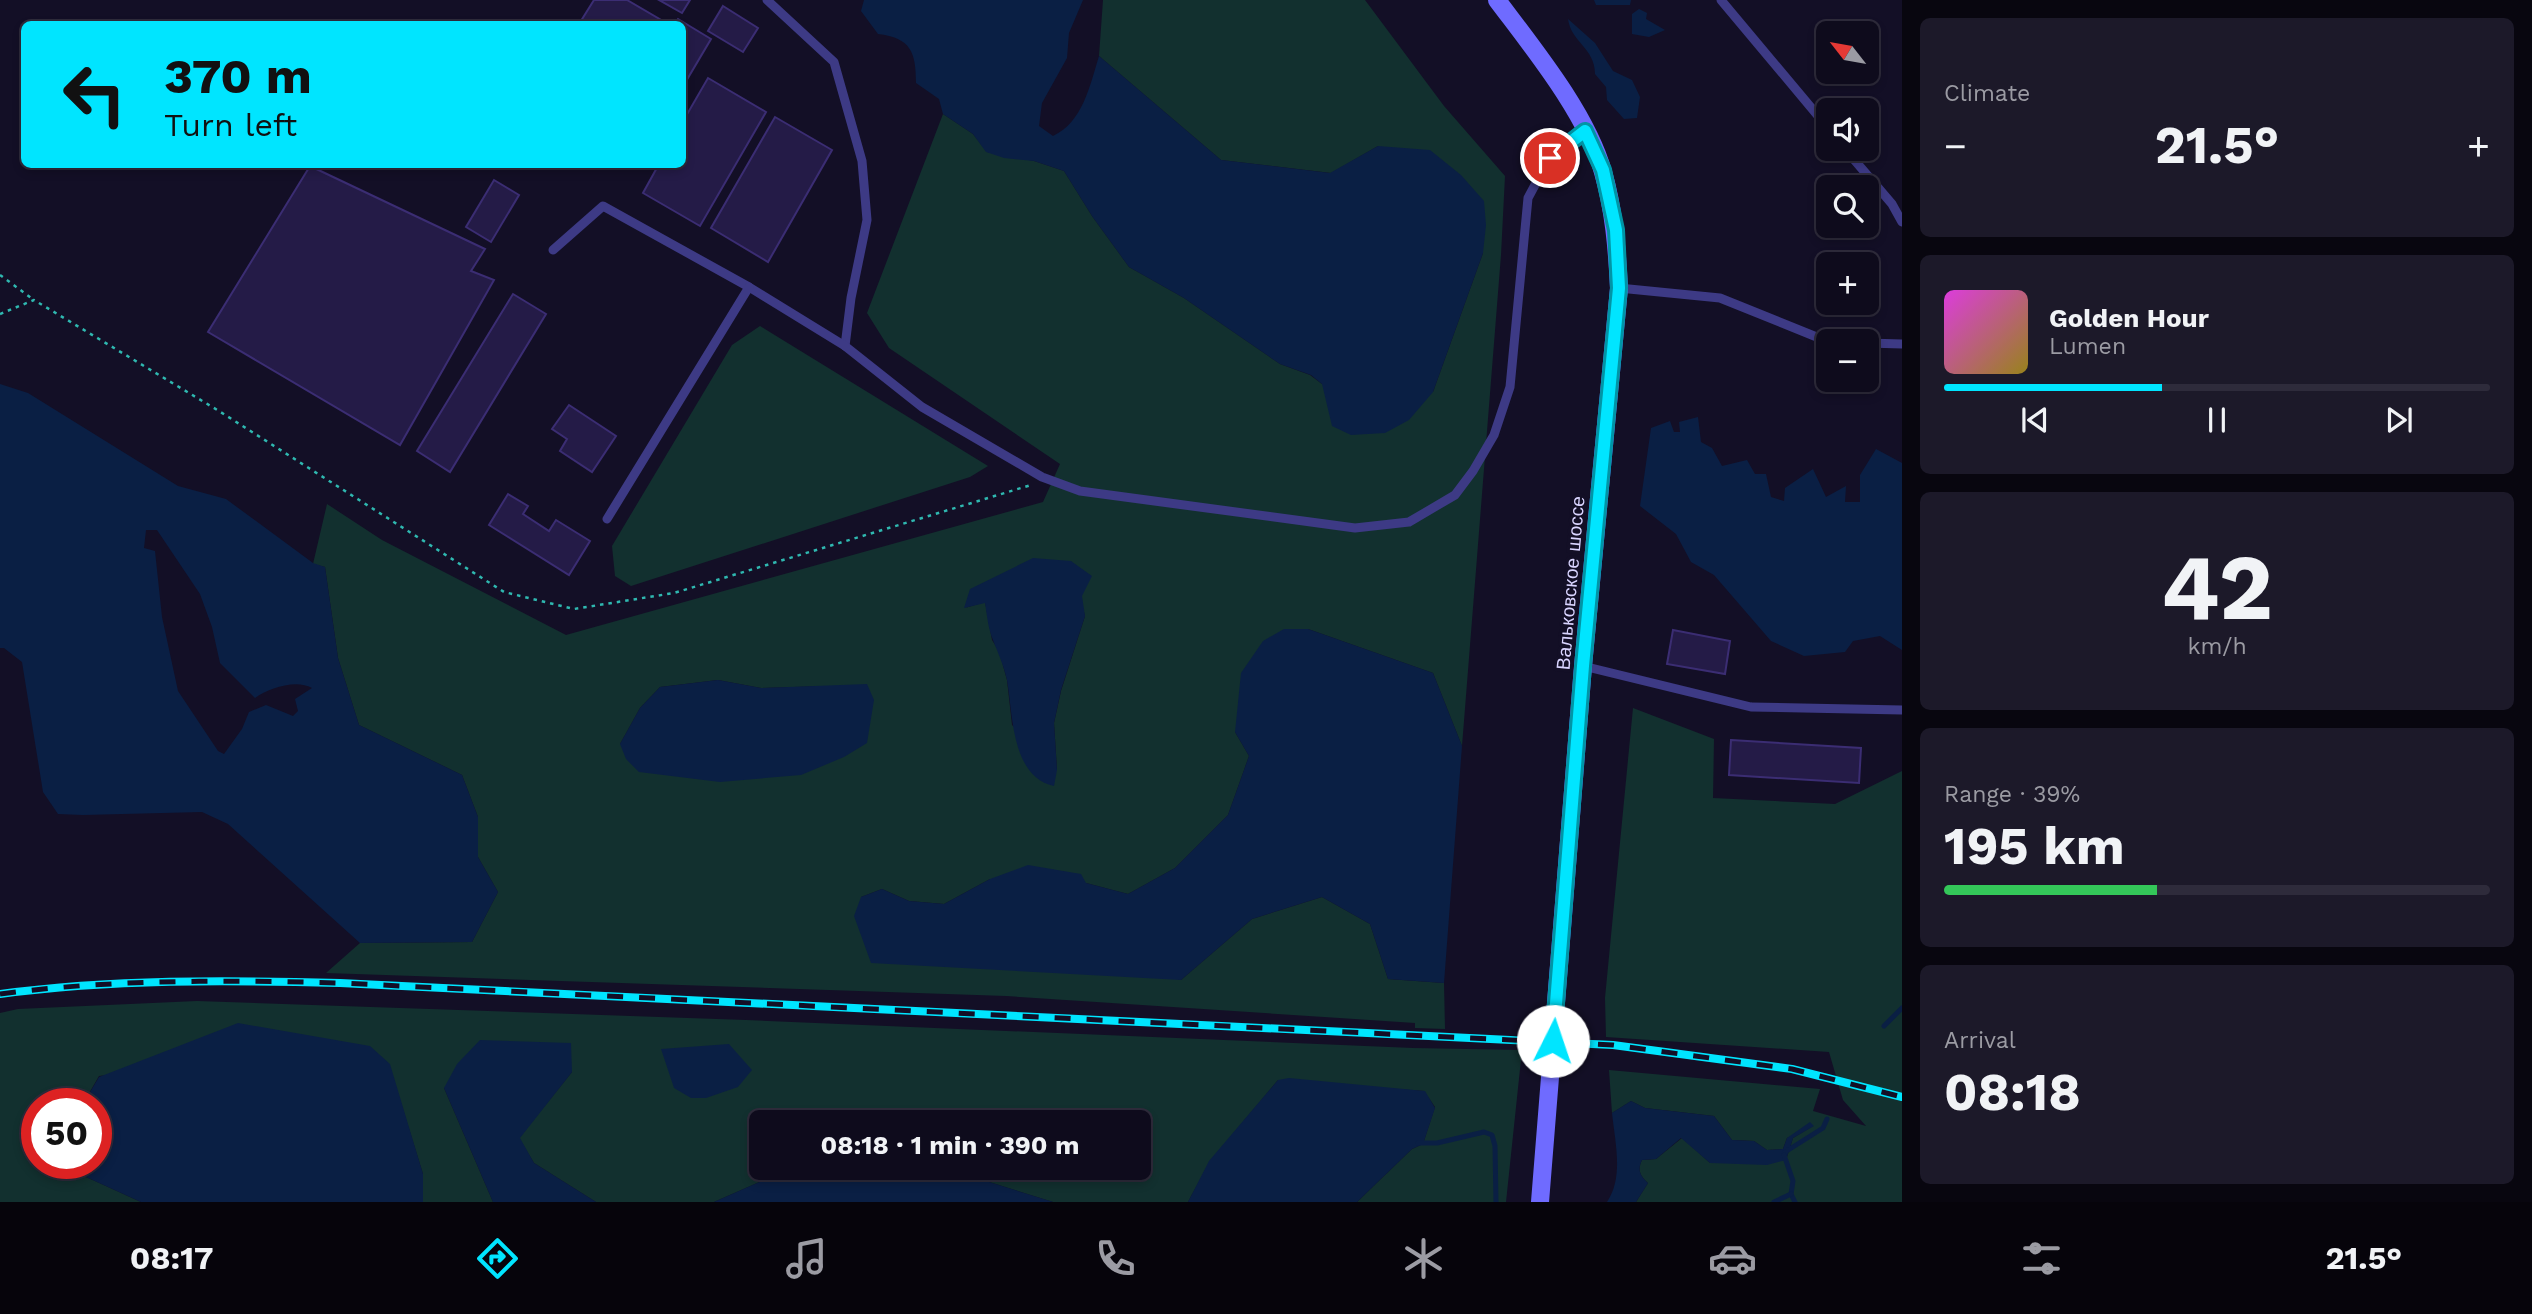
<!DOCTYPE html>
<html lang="en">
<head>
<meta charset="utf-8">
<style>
	:root { --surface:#0e0b1c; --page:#1c1929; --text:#f1f3f6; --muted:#9b9ba3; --line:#2e2b3b; --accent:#00e5ff }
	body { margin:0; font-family:"Work Sans",sans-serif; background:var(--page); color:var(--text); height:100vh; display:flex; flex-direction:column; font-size:26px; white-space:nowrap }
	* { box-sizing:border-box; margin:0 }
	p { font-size:23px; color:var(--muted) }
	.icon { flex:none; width:38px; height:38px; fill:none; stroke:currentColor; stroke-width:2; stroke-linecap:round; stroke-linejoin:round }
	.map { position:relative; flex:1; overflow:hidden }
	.details { display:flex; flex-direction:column; gap:18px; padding:18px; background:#08060f; width:630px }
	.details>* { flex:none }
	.banner { position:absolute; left:21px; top:21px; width:665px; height:147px; border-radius:10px; box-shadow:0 4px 10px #0003,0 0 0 2px var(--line); background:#00e5ff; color:#111; overflow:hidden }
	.needle { width:46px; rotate:301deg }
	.controls { position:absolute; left:1816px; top:21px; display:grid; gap:14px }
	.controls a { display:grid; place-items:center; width:63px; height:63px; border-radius:10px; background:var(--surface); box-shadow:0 4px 10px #0003,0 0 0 2px var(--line); font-size:35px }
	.speed { position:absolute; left:21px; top:1088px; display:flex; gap:14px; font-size:35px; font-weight:700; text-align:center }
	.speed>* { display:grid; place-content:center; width:91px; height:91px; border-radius:50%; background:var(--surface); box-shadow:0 4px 10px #0003,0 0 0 2px var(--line); line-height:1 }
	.speed .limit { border:10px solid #d22; background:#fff; color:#111 }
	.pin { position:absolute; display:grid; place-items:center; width:60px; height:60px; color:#fff; margin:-30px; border:4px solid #fff; border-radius:50%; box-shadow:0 2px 7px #0007 }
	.me { position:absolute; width:77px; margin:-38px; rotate:4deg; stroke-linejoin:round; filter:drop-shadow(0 0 5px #0008) }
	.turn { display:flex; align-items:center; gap:24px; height:147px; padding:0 28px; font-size:32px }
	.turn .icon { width:91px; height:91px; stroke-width:2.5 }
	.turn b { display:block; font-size:49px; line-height:60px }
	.big { font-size:52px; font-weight:700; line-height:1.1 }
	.details .widget { flex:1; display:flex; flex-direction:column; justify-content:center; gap:10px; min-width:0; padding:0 24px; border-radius:10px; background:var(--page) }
	.details .dial { align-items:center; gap:0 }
	.dial b { font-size:91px; line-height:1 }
	.song { display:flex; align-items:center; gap:21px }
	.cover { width:84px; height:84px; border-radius:10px; background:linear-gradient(135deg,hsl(300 70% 55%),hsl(50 70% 35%)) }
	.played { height:7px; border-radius:4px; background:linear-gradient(90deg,var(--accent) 40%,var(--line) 40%) }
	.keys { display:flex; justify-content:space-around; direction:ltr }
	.heat { display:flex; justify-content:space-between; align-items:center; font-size:38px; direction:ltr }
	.charge { height:10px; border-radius:5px; background:linear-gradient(90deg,#34c759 39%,var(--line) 0) }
	.trip { position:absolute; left:749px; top:1110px; width:402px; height:70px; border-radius:10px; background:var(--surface); box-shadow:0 4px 10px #0003,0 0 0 2px var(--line); font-weight:700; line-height:70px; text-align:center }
	.dock { display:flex; height:112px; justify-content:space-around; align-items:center; background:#06040b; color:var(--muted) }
	.dock .icon { width:49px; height:49px }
	.dock .active { color:var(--accent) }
	.dock b { font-size:32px; color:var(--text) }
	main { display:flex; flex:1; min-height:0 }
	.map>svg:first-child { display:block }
	.green { fill:#12302f; fill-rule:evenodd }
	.water { fill:#0a1f44; fill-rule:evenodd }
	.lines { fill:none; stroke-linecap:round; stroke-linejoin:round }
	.stream { stroke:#0a1f44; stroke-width:5 }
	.building { fill:#241b47; stroke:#3b2d73; stroke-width:2 }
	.path { stroke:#2fb8b0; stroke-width:2.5; stroke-dasharray:3.5 5; stroke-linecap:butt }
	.service { stroke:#3d3a85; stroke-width:9 }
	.secondary { stroke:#6f6bff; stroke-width:18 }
	.rail-casing { stroke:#00e5ff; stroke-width:8 }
	.rail { stroke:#130f26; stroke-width:5; stroke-dasharray:16; stroke-linecap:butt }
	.route-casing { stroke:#0095a6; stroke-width:18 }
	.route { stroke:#00e5ff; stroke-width:12 }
	.labels { text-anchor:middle; stroke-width:7; stroke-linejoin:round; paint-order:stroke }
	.street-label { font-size:19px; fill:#d9d4ff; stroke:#130f26 }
</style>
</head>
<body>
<main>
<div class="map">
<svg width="1902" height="1202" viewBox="0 0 1902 1202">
	<rect width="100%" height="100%" fill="#130f26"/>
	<g class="green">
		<path d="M 1103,0 L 1365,0 L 1444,106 L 1505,176 L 1501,255 L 1462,746 L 1433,673 L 1308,629 L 1235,732 L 1249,756 L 1228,815 L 1175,868 L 1128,894 L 1086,883 L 990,879 L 944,904 L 909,901 L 882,889 L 861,897 L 1181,980 L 1252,919 L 1322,897 L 1370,924 L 1388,979 L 1444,983 L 1445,1029 L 1415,1028 L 1415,1023 L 1006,996 L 326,973 L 360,943 L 472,942 L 498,892 L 478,857 L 478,817 L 462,775 L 359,725 L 338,658 L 325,567 L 313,564 L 327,504 L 382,540 L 566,635 L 1043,502 L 1060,464 L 889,348 L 867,313 L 943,114 L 973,134 L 987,152 L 1034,161 L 1064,171 L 1092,216 L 1129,267 L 1184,298 L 1280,364 L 1310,375 L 1322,384 L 1433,392 L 1483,253 L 1378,146 L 1331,173 L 1221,160 L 1099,56 ZM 1071,561 L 1085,616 L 1061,691 L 1054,723 L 1057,770 L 1012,725 L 1007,680 L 999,651 L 992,640 L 985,602 L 965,608 ZM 718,680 L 761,688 L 827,686 L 620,744 L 640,708 L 660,687 Z"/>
		<path d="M 760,326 L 988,466 L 970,477 L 631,586 L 615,576 L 612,546 L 732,345 Z"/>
		<path d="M 1633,708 L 1714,739 L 1713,798 L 1835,804 L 1902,771 L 1902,1202 L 1636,1202 L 1648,1183 C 1640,1176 1637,1170 1642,1160 L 1656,1159 L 1682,1138 L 1710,1163 L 1786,1160 L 1793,1138 L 1813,1126 L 1787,1138 L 1783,1149 L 1767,1150 L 1754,1141 L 1732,1140 L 1714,1116 L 1645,1108 L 1631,1101 L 1612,1113 L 1609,1070 L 1820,1089 L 1813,1111 L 1866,1126 L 1843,1100 L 1829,1052 L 1606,1037 L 1605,998 Z"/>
		<path d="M 197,1001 L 746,1020 L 1413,1048 L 1522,1050 L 1506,1202 L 1357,1202 L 1412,1149 L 1423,1144 L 1435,1107 L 1424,1091 L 1278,1080 L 1210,1161 L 1188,1202 L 1053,1202 L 941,1167 L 1139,1167 L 1139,1122 L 761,1122 L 761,1167 L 832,1167 L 789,1169 L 714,1202 L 596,1202 L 534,1163 L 519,1138 L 572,1072 L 444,1088 L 493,1202 L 423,1202 L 423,1174 L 389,1064 L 369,1046 L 99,1076 L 83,1104 L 37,1104 L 37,1164 L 62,1164 L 62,1166 L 141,1202 L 0,1202 L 0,1013 L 18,1009 Z"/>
	</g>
	<g class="water">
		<path d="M 864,0 L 1083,0 L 1069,33 L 1067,58 L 1042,103 L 1039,126 L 1053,136 C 1083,122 1090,85 1099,56 L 1221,160 L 1330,173 L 1378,146 L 1430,150 L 1461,175 L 1484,201 L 1486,225 L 1483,253 L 1433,392 L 1409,420 L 1385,433 L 1351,435 L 1332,426 L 1322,384 L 1311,375 L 1280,364 L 1184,298 L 1129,267 L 1092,216 L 1064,171 L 1034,161 L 1004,158 L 986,152 L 973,134 L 943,114 L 939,99 L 916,83 C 916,52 911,38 878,34 L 861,11 Z"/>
		<path d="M 1594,0 L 1631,0 L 1630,5 L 1596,5 Z"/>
		<path d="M 1639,9 L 1647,13 L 1646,19 L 1665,30 L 1649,37 L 1632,34 L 1632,14 Z"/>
		<path d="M 1568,19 L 1595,43 L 1613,71 L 1632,80 L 1640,97 L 1637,118 L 1624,119 L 1607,100 L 1606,87 L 1595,74 C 1595,48 1571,42 1568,19 Z"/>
		<path d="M 0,384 L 28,393 L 178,486 L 226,499 L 313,563 L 325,567 L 338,658 L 359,725 L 462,775 L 478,817 L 478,857 L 498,892 L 472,942 L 360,943 L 228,824 L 202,812 L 83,815 L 58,814 L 43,792 L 22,662 L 4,648 L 0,648 ZM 146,530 L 157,530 L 200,594 L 212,627 L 220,663 L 255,698 C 269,688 296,679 312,688 L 295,699 L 298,711 L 293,716 L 266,705 L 249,712 L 242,729 L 224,754 L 218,751 L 178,691 L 162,617 L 155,551 L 144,548 Z"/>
		<path d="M 1698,417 L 1701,442 L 1712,448 L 1722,466 L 1747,460 L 1755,474 L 1766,474 L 1771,497 L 1784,501 L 1785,488 L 1813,469 L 1826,497 L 1846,486 L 1845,502 L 1860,502 L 1860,475 L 1876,449 L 1902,463 L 1902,650 L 1880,636 L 1853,641 L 1845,652 L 1804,656 L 1771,641 L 1714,575 L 1691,562 L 1676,534 L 1640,506 L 1651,428 L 1670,421 L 1674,432 L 1680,432 L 1679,422 Z"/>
		<path d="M 1033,558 L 1071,561 L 1092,576 L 1082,596 L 1085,616 L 1061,690 L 1054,723 L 1057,770 L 1054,786 C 1011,777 1013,714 1007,680 C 1004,666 998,653 993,640 C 988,628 987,615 985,603 L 964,608 L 970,589 Z"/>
		<path d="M 1284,629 L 1308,629 L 1433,673 L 1462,746 L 1444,983 L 1388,979 L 1370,924 L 1322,897 L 1252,919 L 1181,980 L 871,963 L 854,916 L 861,897 L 882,889 L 909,901 L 944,904 L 990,879 L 1028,865 L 1081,874 L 1086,883 L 1128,894 L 1175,868 L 1228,815 L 1249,756 L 1235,732 L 1241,673 L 1263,641 Z"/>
		<path d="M 718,680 L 761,688 L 867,684 L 874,700 L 867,743 L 844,757 L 801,775 L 720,782 L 639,772 L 626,759 L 620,744 L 640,708 L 660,687 Z"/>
		<path d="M 238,1023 L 370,1046 L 390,1064 L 423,1174 L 423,1202 L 141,1202 L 62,1166 L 62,1164 L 96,1164 L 96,1104 L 83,1104 L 99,1077 Z"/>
		<path d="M 480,1040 L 571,1043 L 572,1072 L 520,1138 L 534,1163 L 596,1202 L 493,1202 L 444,1088 L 457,1064 Z"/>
		<path d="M 729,1044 L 752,1070 L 738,1087 L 706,1098 L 691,1098 L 674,1088 L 661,1049 Z"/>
		<path d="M 1289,1078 L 1425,1091 L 1435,1108 L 1423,1144 L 1412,1149 L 1357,1202 L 1188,1202 L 1209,1161 L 1278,1080 Z"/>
		<path d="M 1631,1101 L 1645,1108 L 1714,1116 L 1732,1140 L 1754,1141 L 1767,1150 L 1783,1149 L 1787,1138 L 1810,1122 L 1814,1126 L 1793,1138 L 1786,1160 L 1767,1165 L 1710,1163 L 1681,1138 L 1656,1159 L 1642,1160 C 1637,1170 1640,1176 1648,1183 L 1636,1202 L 1607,1202 C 1624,1177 1615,1142 1612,1113 Z"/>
		<path d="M 832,1167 L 941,1167 L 1053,1202 L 714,1202 L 789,1169 Z"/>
	</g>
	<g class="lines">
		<g class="stream">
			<path d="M 1884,1026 L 1902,1008"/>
			<path d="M 1418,1143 L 1437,1143 L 1484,1132 L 1492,1135 L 1495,1146 L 1496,1202"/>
			<path d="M 1785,1152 L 1823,1128 L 1827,1119"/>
			<path d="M 1784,1155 L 1793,1181 L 1791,1194 L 1795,1202"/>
			<path d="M 1774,1202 L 1791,1194"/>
		</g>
	</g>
	<g class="building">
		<path d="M 594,0 L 627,0 L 668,24 L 579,24 Z"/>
		<path d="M 659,0 L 690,0 L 682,13 Z"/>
		<path d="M 723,6 L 758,28 L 743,52 L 708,31 Z"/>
		<path d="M 678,19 L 711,39 L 682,88 L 682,24 L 674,24 Z"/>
		<path d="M 708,78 L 766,112 L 700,226 L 643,193 L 659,164 L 682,164 L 682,123 Z"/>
		<path d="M 775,117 L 832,150 L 768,262 L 711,228 Z"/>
		<path d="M 310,166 L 485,249 L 471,271 L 494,280 L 400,445 L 208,332 Z"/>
		<path d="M 494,180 L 519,195 L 491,242 L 466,227 Z"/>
		<path d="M 513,294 L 546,314 L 450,472 L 417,451 Z"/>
		<path d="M 569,405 L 616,436 L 592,472 L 560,451 L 567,439 L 552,429 Z"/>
		<path d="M 508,494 L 528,506 L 523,514 L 549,531 L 556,520 L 590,541 L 569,575 L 489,525 Z"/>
		<path d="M 1673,630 L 1730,641 L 1725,674 L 1667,664 Z"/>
		<path d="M 1731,740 L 1861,748 L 1859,783 L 1729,775 Z"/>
	</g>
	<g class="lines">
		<g class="path">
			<path d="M 0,275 L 34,300"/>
			<path d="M 0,314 L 34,300 L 219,411 L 504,592 L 574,609 L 674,593 L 1031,485"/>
		</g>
		<g class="service">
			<path d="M 767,0 L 834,62 L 862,161 L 867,220 L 851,298 L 845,346"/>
			<path d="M 1721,0 L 1829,129"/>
			<path d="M 1845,149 L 1892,204 L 1902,222"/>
			<path d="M 553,250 L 603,206 L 749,287 L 845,346 L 922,407 L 1042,477 L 1080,491 L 1355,528 L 1409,522 L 1455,495 L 1473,471 L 1494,435 L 1510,387 L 1528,198 L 1550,157 L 1585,131"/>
			<path d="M 1619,288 L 1720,298 L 1829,342"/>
			<path d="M 1867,343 L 1902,344"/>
			<path d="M 607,519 L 749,287"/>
			<path d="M 1583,666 L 1751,707 L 1902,710"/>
		</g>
		<path class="secondary" d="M 1497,0 C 1533,48 1587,114 1603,172 C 1614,210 1617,249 1619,288 L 1583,666 L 1540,1202"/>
		<defs>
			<path id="rail" d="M 0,994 C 112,979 227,980 340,983 L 1613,1045 L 1792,1069 L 1902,1097"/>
		</defs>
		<use href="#rail" class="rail-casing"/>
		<use href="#rail" class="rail"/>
	</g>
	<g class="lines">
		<defs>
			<path id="route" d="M 1550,158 L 1585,131 L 1603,170 L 1616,230 L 1619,288 L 1583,666 L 1553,1041"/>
		</defs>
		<use href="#route" class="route-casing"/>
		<use href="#route" class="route"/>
	</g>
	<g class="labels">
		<g class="street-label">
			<text transform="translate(1570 583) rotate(-85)" y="7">Вальковское шоссе</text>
		</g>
	</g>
</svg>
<div class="controls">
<a><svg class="needle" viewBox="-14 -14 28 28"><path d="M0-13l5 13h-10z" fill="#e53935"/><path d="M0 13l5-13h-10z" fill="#9b9ba3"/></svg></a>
<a><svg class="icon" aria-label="sound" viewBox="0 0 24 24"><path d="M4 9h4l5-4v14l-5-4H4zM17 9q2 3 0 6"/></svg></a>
<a><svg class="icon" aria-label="search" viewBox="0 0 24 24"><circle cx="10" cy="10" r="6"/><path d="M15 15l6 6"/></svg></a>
<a>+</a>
<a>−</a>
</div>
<div class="speed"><div class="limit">50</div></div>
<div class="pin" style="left:1550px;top:158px;background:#d93025"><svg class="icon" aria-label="arrive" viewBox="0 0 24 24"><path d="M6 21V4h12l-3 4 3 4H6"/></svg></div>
<svg class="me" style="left:1553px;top:1041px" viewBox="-20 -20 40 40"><circle r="19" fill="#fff"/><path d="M0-13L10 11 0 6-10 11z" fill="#00e5ff"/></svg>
<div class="trip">08:18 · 1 min · 390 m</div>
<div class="banner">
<div class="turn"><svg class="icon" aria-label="left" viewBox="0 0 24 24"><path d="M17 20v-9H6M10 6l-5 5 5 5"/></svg><div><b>370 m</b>Turn left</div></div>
</div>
</div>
<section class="details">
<div class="widget"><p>Climate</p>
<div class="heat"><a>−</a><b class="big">21.5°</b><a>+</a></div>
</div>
<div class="widget">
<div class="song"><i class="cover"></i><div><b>Golden Hour</b><p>Lumen</p></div></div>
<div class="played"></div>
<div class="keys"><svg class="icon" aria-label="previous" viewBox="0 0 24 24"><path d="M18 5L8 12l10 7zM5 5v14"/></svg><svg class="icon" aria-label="pause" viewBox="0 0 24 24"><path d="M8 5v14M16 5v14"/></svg><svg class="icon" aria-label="next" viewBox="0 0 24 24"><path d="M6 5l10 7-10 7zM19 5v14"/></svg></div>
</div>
<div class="widget dial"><b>42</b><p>km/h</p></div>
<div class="widget"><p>Range · 39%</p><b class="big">195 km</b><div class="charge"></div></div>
<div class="widget"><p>Arrival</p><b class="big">08:18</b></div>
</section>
</main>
<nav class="dock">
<b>08:17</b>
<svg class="icon active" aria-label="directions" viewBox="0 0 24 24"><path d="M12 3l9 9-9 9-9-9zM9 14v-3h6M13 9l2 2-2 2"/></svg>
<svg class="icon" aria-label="music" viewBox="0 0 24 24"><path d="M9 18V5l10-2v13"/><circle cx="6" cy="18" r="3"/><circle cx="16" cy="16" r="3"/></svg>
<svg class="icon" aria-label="phone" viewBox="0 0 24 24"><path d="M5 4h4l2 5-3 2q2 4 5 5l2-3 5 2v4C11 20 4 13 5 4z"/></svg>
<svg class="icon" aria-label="climate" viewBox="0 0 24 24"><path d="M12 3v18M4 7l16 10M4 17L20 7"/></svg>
<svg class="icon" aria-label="car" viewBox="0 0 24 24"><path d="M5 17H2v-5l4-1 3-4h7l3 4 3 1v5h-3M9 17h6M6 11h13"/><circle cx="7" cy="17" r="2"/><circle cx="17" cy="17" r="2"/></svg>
<svg class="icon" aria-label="filters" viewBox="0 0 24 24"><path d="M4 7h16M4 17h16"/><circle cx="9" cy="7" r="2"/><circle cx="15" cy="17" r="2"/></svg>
<b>21.5°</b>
</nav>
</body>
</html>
